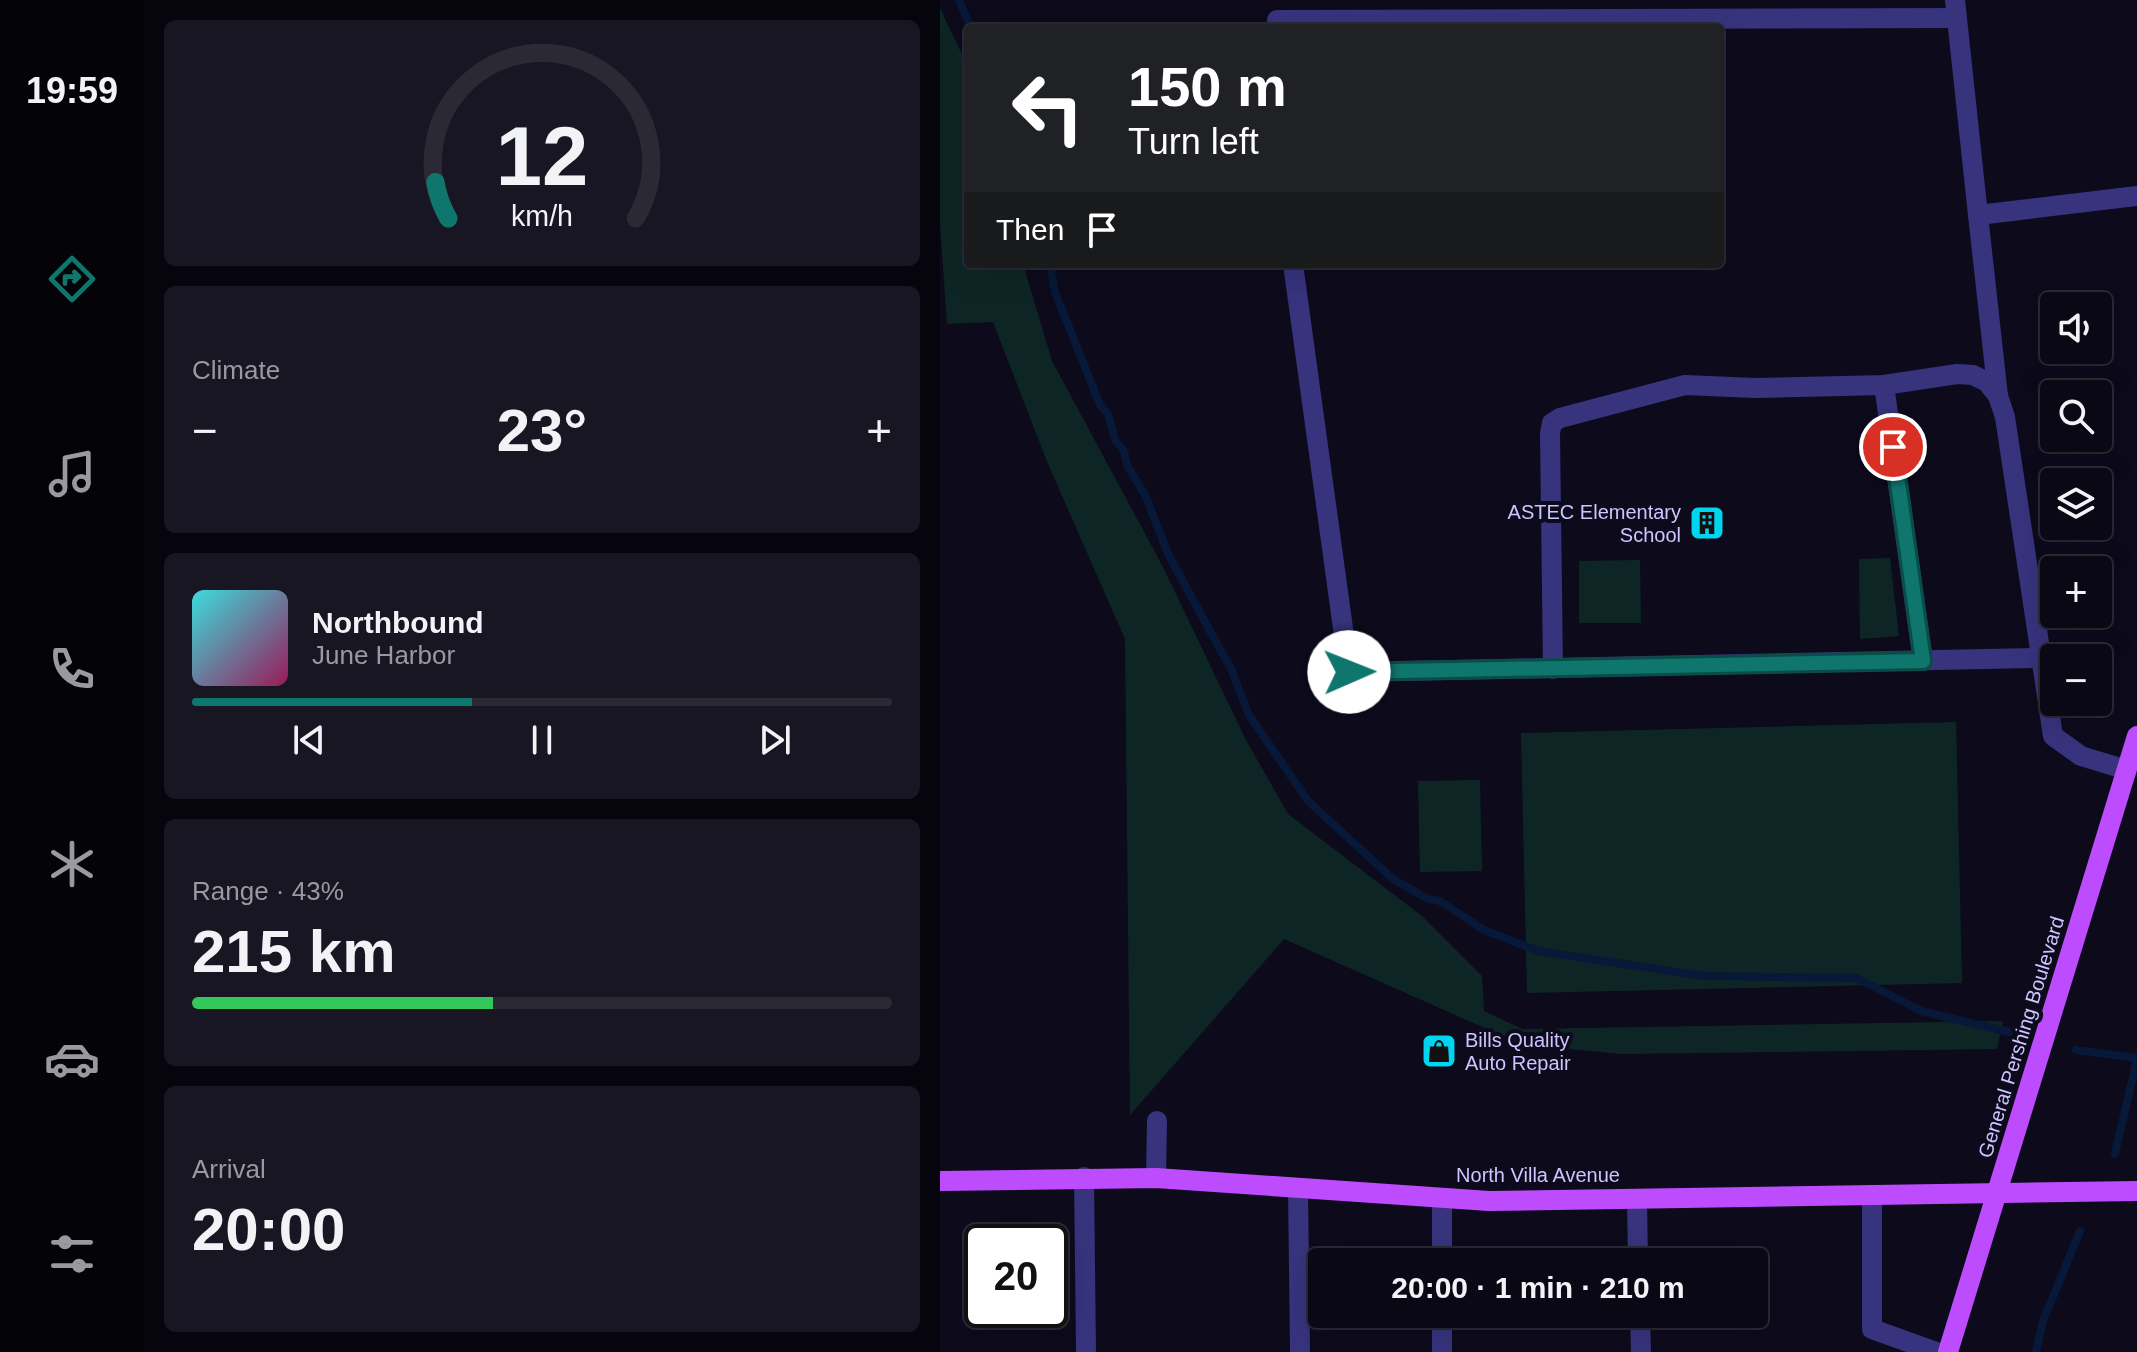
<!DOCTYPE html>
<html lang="en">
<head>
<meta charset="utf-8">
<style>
	:root { --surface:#0a0815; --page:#181622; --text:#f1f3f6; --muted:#999aa0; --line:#2a2934; --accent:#0f766e }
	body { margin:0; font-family:Helvetica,sans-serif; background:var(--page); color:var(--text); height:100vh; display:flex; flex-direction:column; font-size:30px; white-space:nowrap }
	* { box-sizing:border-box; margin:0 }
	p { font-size:26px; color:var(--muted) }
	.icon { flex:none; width:44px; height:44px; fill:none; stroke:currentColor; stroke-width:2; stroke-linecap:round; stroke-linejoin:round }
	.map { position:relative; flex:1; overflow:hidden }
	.drawer { display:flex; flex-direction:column; gap:20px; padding:20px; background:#06040c; width:796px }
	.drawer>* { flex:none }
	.guide { position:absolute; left:24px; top:24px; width:760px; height:244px; border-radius:8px; box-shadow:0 8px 32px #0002,0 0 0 2px var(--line); background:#202124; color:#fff; overflow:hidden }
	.controls { position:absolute; left:1100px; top:292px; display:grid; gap:16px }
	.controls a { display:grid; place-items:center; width:72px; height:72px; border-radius:8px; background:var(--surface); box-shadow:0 8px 32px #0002,0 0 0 2px var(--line); font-size:40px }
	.speed { position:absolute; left:24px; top:1224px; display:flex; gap:16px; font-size:40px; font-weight:700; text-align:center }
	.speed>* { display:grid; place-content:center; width:104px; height:104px; border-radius:50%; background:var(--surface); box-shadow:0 8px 32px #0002,0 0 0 2px var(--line); line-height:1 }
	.speed .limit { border:4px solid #111; border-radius:12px; background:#fff; color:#111 }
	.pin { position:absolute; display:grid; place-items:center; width:68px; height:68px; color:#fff; margin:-34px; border:4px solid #fff; border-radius:50%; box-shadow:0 2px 8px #0007 }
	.me { position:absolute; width:88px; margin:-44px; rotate:89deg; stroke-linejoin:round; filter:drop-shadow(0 0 6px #0008) }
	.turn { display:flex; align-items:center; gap:28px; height:168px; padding:0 32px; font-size:36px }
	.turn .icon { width:104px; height:104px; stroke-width:2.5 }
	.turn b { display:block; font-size:56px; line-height:68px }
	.then { display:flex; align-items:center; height:76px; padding:0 32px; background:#0003; gap:16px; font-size:30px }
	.big { font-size:60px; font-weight:600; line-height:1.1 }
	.drawer .card { flex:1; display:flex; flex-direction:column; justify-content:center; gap:12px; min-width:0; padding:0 28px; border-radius:12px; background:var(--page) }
	.drawer .dial { align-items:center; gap:0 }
	.dial svg { height:208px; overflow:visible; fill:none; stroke:var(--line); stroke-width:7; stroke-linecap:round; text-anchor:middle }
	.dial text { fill:var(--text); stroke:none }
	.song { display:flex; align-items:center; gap:24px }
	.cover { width:96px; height:96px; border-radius:12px; background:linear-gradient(135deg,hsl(180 70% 55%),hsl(330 70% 35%)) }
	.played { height:8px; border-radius:4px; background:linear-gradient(90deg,var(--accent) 40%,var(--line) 40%) }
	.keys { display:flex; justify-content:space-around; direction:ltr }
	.heat { display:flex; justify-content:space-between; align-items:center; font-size:44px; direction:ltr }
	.charge { height:12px; border-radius:6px; background:linear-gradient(90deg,#34c759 43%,var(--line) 0) }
	.trip { position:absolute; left:368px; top:1248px; width:460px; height:80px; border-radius:8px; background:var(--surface); box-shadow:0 8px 32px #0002,0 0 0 2px var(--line); font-weight:600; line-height:80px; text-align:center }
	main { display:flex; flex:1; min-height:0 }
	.tabs { display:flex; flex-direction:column; width:144px; justify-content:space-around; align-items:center; background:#040308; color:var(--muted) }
	.tabs .icon { width:56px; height:56px }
	.tabs .on { color:var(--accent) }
	.tabs b { font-size:36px; color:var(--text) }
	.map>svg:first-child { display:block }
	.green { fill:#0d2625 }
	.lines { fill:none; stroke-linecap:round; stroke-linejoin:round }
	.stream { stroke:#071838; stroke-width:8 }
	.minor { stroke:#37337d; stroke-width:20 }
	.major { stroke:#be4cff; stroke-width:20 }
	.route-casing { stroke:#0a4d48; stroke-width:20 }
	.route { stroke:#0f766e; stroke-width:14 }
	.labels { text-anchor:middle; stroke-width:8; stroke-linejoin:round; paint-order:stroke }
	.poi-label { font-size:20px; fill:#ccc5ff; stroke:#0d0a1c; text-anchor:end }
	.street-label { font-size:20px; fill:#ccc5ff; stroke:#0d0a1c }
</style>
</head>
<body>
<main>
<nav class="tabs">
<b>19:59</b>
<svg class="icon on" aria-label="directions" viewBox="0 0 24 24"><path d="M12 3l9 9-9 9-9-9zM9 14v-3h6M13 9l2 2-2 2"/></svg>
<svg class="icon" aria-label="music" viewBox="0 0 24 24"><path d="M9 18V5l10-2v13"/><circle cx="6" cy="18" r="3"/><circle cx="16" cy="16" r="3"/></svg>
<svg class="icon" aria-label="phone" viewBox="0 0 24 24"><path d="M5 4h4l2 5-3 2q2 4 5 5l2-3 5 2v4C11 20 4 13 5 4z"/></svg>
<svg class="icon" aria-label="climate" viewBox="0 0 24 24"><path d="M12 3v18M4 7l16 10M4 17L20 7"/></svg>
<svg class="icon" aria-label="car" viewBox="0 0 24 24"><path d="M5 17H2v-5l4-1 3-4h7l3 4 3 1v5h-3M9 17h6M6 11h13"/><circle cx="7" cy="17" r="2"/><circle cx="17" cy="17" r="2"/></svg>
<svg class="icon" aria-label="filters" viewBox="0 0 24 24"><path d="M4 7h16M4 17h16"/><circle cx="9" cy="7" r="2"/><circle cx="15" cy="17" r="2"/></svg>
</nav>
<section class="drawer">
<div class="card dial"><svg viewBox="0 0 100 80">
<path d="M14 69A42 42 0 1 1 86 69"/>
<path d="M14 69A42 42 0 0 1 9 55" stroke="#0f766e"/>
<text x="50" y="56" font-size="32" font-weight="700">12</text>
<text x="50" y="72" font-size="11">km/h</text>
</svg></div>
<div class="card"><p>Climate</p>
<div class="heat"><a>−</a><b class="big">23°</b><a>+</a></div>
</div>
<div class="card">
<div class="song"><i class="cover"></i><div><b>Northbound</b><p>June Harbor</p></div></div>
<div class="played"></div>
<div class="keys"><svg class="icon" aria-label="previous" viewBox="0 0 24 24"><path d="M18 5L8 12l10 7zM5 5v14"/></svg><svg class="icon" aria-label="pause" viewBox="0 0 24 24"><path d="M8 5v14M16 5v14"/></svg><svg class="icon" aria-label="next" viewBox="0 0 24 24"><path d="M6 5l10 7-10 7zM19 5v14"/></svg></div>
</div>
<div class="card"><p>Range · 43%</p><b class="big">215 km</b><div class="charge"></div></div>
<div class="card"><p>Arrival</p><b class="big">20:00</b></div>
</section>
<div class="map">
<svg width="1197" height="1352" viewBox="0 0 1197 1352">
	<rect width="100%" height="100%" fill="#0d0a1c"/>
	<g class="green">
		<path d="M 0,8 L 28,67 L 28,264 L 83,264 L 112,361 L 223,567 L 306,740 L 348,814 L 482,916 L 542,976 L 544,1011 L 582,1029 L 1063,1021 L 1057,1049 L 682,1054 L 583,1045 L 344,939 L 190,1115 L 185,639 L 108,464 L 53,322 L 7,324 L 0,224 Z"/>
		<path d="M 950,558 L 959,636 L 920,639 L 919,559 Z"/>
		<path d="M 700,560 L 701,623 L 639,623 L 639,561 Z"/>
		<path d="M 1016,722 L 1022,983 L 587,993 L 581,733 Z"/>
		<path d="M 540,780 L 542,871 L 480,872 L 478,781 Z"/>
	</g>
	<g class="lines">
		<g class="stream">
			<path d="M 19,0 L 31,28"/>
			<path d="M 110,264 L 115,292 L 160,405 L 168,414 L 175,440 L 184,451 L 187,465 L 206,497 L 228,554 L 292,671 L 309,715 L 368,801 L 453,879 L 488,899 L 500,901 L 544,930 L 598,951 L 763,976 L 917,978 L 981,1011 L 1069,1032"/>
			<path d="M 1136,1050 L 1197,1058"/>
			<path d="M 1175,1154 L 1197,1059"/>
			<path d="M 1096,1352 L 1103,1321 L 1140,1231"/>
		</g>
		<g class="minor">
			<path d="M 1015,0 L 1038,215 L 1197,196"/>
			<path d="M 337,20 L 1017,18"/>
			<path d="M 1038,215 L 1058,396"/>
			<path d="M 353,264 L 409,672 L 1099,658"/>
			<path d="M 944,385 L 983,661"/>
			<path d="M 613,669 L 610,433 L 612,423 L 620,418 L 745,385 L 815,388 L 944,385 L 1017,374 L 1033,375 L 1047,382 L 1058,396 L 1065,417 L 1113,736 L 1141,756 L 1187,770"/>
			<path d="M 144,1177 L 146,1352"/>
			<path d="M 216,1178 L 217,1121"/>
			<path d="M 358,1188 L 360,1352"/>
			<path d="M 932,1195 L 932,1329 L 996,1352"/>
			<path d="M 697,1199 L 698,1262"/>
			<path d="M 502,1262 L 502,1198"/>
			<path d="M 502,1314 L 502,1352"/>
			<path d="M 700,1314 L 701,1352"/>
		</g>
		<g class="major">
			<path d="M 0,1181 L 216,1178 L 549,1201 L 1197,1191"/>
			<path d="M 1008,1352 L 1197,736"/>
		</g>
	</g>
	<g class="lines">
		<defs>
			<path id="route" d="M 409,672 L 983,661 L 953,447"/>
		</defs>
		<use href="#route" class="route-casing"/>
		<use href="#route" class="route"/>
	</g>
	<defs>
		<symbol id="building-square" viewBox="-11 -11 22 22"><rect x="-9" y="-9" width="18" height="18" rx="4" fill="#00d5f0" stroke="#0d0a1c"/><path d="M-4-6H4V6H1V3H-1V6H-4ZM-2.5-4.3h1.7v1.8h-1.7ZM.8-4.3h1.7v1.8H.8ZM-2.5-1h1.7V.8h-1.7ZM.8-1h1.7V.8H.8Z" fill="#111"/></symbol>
		<symbol id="shop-square" viewBox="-11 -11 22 22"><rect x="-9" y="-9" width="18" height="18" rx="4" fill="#00d5f0" stroke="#0d0a1c"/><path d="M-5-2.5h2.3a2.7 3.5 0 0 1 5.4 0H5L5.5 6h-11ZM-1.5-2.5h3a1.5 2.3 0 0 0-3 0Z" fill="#111"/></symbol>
	</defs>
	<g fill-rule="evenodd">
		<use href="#building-square" x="747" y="503" width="40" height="40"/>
		<use href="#shop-square" x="479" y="1031" width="40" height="40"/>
	</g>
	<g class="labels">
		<g class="poi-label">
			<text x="741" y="519">ASTEC Elementary<tspan x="741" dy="23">School</tspan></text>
			<text x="525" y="1047" text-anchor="start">Bills Quality<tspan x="525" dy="23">Auto Repair</tspan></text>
		</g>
		<g class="street-label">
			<text transform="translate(1081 1037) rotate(-73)" y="7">General Pershing Boulevard</text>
			<text x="598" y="1182">North Villa Avenue</text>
		</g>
	</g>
</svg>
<div class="controls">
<a><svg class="icon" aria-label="sound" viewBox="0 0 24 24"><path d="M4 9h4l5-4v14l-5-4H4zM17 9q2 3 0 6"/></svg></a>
<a><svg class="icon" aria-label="search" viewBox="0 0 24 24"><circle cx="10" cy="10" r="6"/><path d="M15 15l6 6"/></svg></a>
<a><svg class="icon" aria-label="layers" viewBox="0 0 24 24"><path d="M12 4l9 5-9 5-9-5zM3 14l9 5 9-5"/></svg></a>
<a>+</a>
<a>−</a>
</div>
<div class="speed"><div class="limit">20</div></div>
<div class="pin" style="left:953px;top:447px;background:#d93025"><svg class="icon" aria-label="arrive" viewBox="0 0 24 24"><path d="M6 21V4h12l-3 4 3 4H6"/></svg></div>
<svg class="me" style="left:409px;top:672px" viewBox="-20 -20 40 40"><circle r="19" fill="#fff"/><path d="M0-13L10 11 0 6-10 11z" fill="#0f766e"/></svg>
<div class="trip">20:00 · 1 min · 210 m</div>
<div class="guide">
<div class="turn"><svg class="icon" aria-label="left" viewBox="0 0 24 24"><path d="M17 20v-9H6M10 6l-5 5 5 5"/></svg><div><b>150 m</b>Turn left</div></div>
<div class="then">Then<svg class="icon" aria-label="arrive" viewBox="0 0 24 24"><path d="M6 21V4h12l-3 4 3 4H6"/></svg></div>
</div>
</div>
</main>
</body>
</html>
